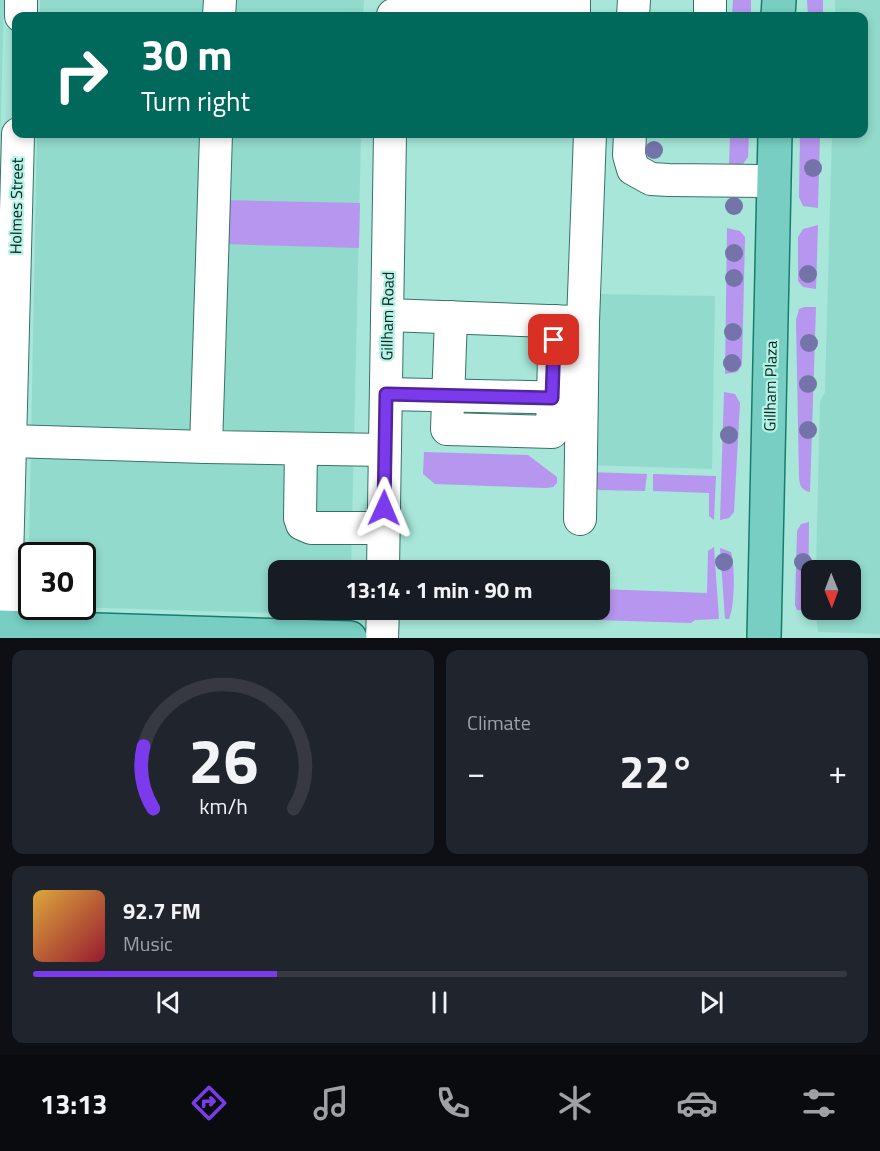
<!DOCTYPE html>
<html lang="en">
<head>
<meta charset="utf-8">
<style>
	:root { --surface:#171b24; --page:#20242c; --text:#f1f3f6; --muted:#9ea1a6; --line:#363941; --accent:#7c3aed }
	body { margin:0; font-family:"Titillium Web",sans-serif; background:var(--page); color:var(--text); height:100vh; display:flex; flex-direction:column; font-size:22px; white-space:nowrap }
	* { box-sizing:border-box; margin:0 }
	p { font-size:20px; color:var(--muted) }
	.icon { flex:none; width:33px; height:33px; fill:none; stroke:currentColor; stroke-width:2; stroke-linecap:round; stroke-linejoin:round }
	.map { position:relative; height:638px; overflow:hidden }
	.details { display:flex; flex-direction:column; gap:12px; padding:12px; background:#0d0f14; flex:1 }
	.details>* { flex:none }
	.banner { position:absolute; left:12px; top:12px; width:856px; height:126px; border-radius:12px; box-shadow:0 3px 9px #0003; background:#00695c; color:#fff; overflow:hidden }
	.needle { width:39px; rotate:179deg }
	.controls { position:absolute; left:801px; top:560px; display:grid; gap:12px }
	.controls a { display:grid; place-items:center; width:60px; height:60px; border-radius:12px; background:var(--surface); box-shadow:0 3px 9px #0003; font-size:30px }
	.speed { position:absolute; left:18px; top:542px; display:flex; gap:12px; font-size:30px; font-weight:700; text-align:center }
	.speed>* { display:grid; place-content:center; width:78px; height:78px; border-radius:50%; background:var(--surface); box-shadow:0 3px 9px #0003; line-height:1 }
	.speed .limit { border:3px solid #111; border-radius:9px; background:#fff; color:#111 }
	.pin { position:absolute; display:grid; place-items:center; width:51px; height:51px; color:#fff; margin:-26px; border-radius:12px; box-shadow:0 3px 9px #0006 }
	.me { position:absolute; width:66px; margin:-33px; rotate:1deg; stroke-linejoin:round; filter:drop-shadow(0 0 4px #0008) }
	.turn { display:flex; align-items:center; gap:21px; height:126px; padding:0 30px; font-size:27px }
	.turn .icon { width:78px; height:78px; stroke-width:2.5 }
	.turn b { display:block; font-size:42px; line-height:51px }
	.big { font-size:45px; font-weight:700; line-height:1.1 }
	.details .tile { flex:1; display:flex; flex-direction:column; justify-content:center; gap:9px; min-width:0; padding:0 21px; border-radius:12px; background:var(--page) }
	.details .dial { align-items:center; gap:0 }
	.dial svg { height:156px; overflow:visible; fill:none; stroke:var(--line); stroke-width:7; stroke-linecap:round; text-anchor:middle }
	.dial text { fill:var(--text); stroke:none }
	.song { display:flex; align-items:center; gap:18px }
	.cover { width:72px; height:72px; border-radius:9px; background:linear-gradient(135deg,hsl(40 70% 55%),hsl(350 70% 35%)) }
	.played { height:6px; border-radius:3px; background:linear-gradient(90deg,var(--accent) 30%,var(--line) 30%) }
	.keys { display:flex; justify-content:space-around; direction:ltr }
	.heat { display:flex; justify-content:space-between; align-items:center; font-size:33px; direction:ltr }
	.details .tiles { flex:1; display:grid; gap:12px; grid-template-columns:1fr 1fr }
	.tile:last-child { grid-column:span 2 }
	.trip { position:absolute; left:268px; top:560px; width:342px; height:60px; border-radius:12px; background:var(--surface); box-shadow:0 3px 9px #0003; font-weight:700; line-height:60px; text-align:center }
	.tabs { display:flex; height:96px; justify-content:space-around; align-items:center; background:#090b0e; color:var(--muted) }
	.tabs .icon { width:42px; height:42px }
	.tabs .on { color:var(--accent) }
	.tabs b { font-size:27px; color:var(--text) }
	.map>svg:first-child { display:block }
	.built { fill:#92dacb }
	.green { fill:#b796ef }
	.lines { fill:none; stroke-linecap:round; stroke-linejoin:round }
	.minor-casing { stroke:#357367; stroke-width:34 }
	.major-casing { stroke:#167d6e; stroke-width:36 }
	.minor { stroke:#fff; stroke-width:32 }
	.major { stroke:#78cec2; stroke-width:33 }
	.tree { fill:#7574aa }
	.route-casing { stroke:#51269a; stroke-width:15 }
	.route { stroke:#7c3aed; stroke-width:10 }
	.labels { text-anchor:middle; stroke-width:4.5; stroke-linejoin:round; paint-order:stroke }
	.street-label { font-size:16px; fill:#07211d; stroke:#b4f3e6 }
</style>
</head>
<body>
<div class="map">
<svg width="880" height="638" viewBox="0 0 880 638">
	<rect width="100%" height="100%" fill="#a7e6d9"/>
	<g class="built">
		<path d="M 0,0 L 4,0 L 0,148 Z"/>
		<path d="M 40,0 L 364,0 L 363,16 L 40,16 Z"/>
		<path d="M 835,0 L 880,0 L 880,634 L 818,632 L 815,609 L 850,609 L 850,570 L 816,570 L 820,402 L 825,392 L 832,134 L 864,134 L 864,16 L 835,16 Z"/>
		<path d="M 37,134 L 361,134 L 351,570 L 279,570 L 279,609 L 348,609 L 347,613 L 341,615 L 37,606 L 82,606 L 82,555 L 32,555 L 31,603 L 28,598 Z"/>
		<path d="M 592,294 L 715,296 L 712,469 L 590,465 Z"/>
	</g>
	<g class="green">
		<path d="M 733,0 L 751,0 L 751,16 L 732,16 Z"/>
		<path d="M 807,0 L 823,0 L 823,16 L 808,16 Z"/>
		<path d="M 730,134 L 749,134 L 748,157 L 743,164 L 729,165 Z"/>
		<path d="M 800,134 L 820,134 L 818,208 L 803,206 L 799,197 Z"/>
		<path d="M 222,200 L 360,203 L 359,248 L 221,244 Z"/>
		<path d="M 818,225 L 816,289 L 803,287 L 798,281 L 798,237 L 803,229 Z"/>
		<path d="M 727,228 L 740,231 L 745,237 L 742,365 L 737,372 L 725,374 Z"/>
		<path d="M 804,307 L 816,307 L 810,492 C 801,490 800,486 799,478 L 796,320 L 799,309 Z"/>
		<path d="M 724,392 L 735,394 L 740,403 L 734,512 L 729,518 L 720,520 Z"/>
		<path d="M 424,452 L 528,455 L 557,477 L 557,483 L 553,487 L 546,488 L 435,484 L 423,474 Z"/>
		<path d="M 590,472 L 647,474 L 645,491 L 599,490 L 594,488 Z"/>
		<path d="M 653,474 L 716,476 L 714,520 L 709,516 L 709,493 L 653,491 Z"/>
		<path d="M 809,522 L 808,611 L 797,610 L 795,605 L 797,531 L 801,524 Z"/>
		<path d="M 714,547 L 719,619 L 695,620 L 691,623 L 438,615 L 431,610 L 600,609 L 600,589 L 707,593 L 708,551 Z"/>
		<path d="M 720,548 L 731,552 C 735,567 735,605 729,619 L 725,619 Z"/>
	</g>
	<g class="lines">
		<defs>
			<g id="minor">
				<path d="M 456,0 L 455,15 L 574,16 L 574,0"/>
				<path d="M 393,15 L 455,15"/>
				<path d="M 21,16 L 21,0"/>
				<path d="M 219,16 L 220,0"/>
				<path d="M 633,16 L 634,0"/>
				<path d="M 710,16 L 710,0"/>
				<path d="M 216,134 L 206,447 L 385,450"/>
				<path d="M 630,134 L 629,155 L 633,169 L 651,179 L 669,180 L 773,181"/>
				<path d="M 387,315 L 575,322"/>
				<path d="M 451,317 L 447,429 L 552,432 L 555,321"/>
				<path d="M 386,394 L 574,398"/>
				<path d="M 10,441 L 206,447"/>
				<path d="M 301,449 L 300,518 L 302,524 L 311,528 L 383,528"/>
				<path d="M 580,519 L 583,322 L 590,134"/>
				<path d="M 383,570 L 390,134"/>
				<path d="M 5,638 L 18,134"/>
				<path d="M 382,638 L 383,609"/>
			</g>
			<g id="major">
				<path d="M 778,16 L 779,0"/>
				<path d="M 0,627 L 350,638"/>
				<path d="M 764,638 L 775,134"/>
			</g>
		</defs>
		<use href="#minor" class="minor-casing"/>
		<use href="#major" class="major-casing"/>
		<use href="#minor" class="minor"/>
		<use href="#major" class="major"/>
	</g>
	<g class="tree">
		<circle cx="654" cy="150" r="9"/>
		<circle cx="813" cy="168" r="9"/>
		<circle cx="734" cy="206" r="9"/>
		<circle cx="734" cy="253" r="9"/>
		<circle cx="808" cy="274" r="9"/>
		<circle cx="734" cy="278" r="9"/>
		<circle cx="733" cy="332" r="9"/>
		<circle cx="809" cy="343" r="9"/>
		<circle cx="732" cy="363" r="9"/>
		<circle cx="808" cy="384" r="9"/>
		<circle cx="808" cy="430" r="9"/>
		<circle cx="729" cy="435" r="9"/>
		<circle cx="724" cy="562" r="9"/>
		<circle cx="803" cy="562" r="9"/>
	</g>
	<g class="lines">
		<defs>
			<path id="route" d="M 384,508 L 386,394 L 552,398 L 554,340"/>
		</defs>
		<use href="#route" class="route-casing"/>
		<use href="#route" class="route"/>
	</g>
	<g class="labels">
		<g class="street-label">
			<text transform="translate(16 206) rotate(-89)" y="6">Holmes Street</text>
			<text transform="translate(387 316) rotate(-89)" y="6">Gillham Road</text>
			<text transform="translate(770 386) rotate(-89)" y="6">Gillham Plaza</text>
		</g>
	</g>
</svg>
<div class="controls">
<a><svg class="needle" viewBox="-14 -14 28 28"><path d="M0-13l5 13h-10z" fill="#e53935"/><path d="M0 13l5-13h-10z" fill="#9ea1a6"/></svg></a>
</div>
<div class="speed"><div class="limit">30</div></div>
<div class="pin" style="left:554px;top:340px;background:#d93025"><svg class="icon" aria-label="arrive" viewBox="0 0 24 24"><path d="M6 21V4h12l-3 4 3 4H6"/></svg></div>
<svg class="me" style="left:384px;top:508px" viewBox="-20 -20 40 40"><path d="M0-17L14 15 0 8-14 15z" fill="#7c3aed" stroke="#fff" stroke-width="4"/></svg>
<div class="trip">13:14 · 1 min · 90 m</div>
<div class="banner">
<div class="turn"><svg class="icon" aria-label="right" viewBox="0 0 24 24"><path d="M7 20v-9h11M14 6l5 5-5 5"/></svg><div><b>30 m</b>Turn right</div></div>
</div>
</div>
<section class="details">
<div class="tiles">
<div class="tile dial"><svg viewBox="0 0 100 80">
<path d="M14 69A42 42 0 1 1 86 69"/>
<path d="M14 69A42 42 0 0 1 9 37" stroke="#7c3aed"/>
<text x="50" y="56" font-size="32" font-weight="700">26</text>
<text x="50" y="72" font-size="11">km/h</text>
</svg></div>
<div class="tile"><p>Climate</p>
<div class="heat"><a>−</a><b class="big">22°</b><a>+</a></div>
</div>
<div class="tile">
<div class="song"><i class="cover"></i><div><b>92.7 FM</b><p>Music</p></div></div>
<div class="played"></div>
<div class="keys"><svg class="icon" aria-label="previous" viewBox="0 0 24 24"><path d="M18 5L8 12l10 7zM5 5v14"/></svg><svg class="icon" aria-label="pause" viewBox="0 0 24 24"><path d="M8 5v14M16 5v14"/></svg><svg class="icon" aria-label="next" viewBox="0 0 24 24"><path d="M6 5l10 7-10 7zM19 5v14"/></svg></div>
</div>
</div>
</section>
<nav class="tabs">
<b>13:13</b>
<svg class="icon on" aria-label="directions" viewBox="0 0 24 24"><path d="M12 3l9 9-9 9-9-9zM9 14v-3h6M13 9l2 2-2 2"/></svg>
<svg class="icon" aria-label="music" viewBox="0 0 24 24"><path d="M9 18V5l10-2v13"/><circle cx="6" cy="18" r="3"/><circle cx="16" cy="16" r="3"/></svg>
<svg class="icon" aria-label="phone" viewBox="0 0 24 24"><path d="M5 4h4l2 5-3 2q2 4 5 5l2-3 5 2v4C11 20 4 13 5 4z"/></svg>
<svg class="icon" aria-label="climate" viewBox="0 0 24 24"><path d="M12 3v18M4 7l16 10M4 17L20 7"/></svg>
<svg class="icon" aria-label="car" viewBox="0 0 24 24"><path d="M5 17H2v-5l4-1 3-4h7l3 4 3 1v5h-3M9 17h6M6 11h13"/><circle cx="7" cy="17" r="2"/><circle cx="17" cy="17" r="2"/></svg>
<svg class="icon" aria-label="filters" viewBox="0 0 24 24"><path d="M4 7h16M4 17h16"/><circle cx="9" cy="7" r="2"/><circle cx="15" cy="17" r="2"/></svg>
</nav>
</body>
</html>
